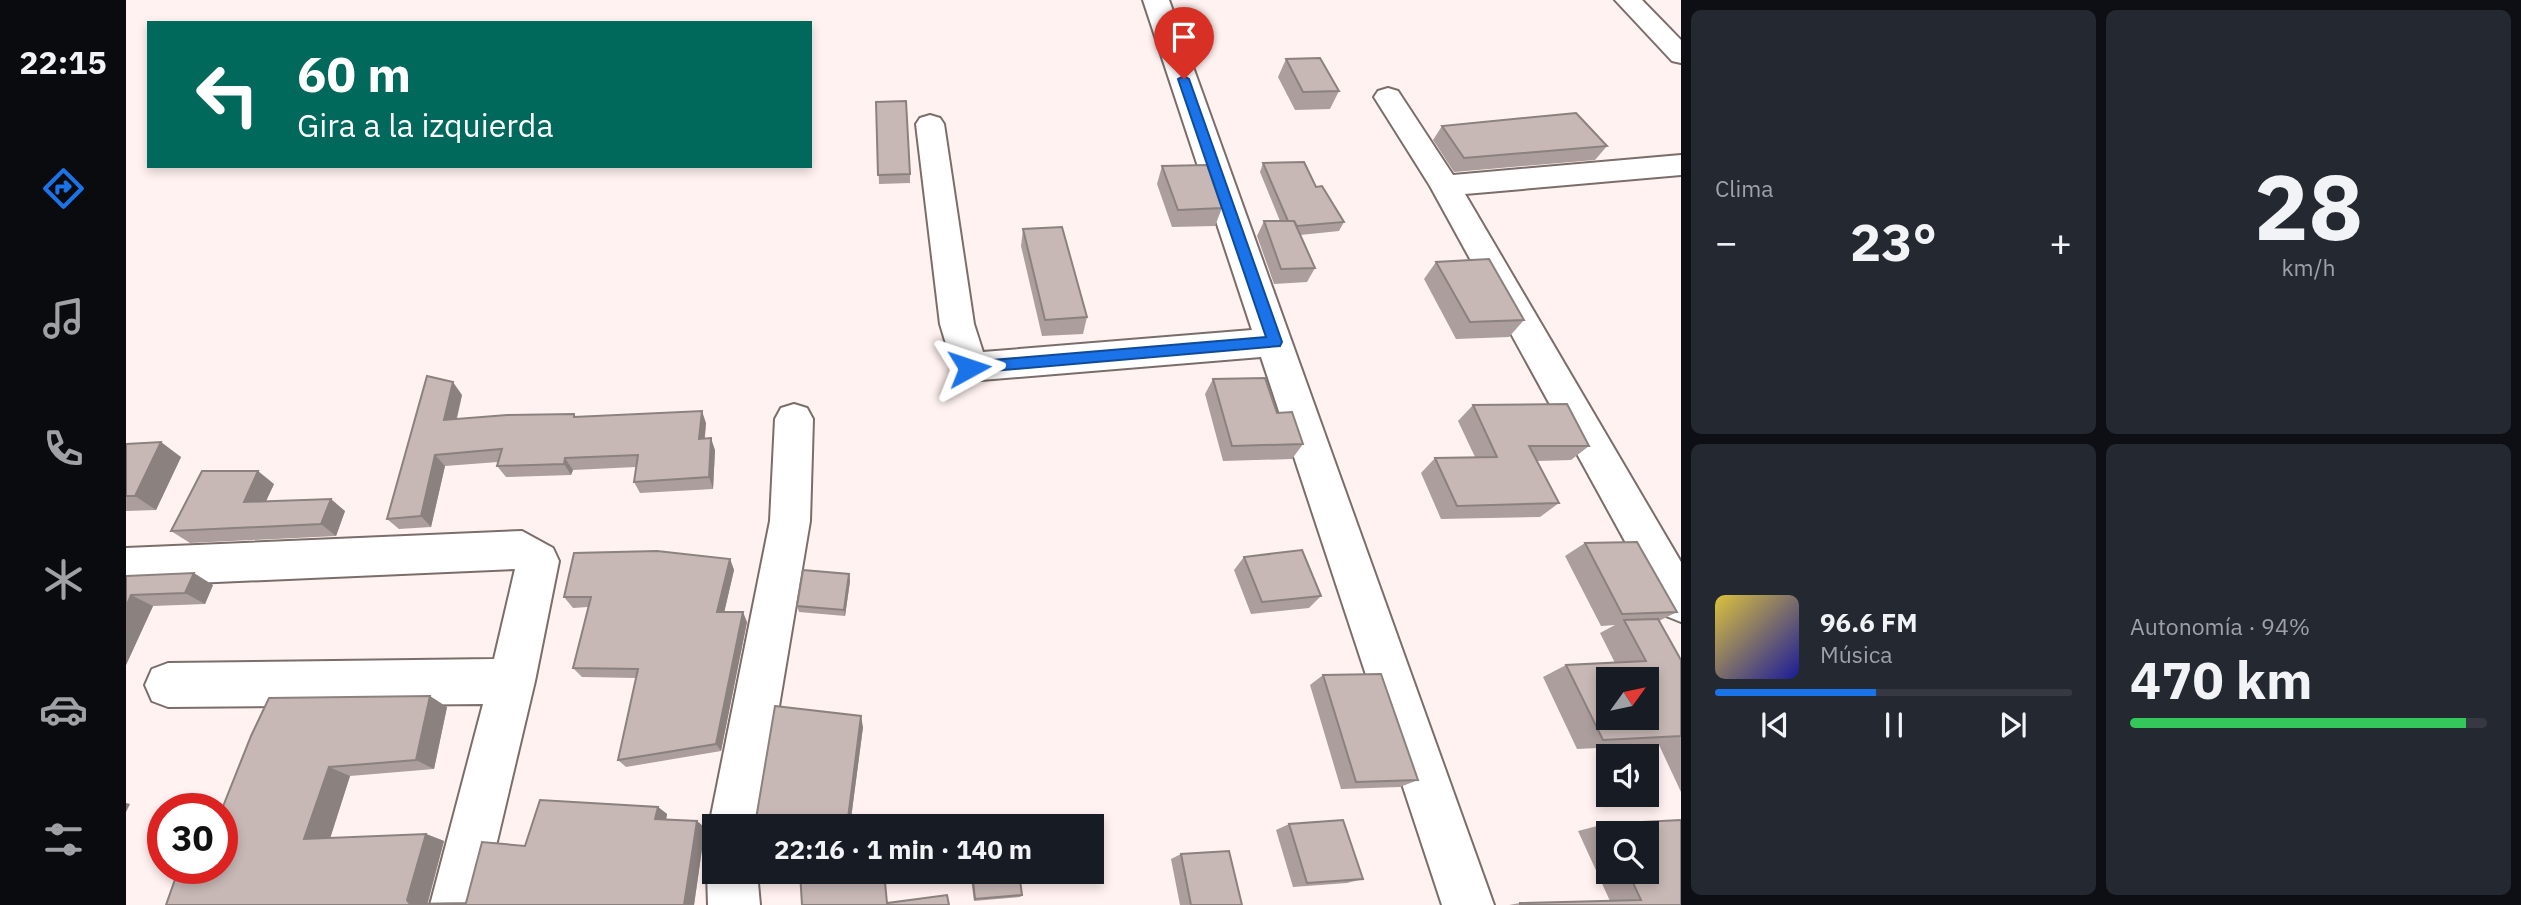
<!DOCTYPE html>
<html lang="es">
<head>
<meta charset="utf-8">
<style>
	:root { --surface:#171b24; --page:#242831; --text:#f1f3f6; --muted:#9ea1a6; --line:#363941; --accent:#1a73e8 }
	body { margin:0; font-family:"IBM Plex Sans",sans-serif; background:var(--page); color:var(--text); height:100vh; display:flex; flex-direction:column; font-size:26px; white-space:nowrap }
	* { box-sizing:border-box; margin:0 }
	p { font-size:23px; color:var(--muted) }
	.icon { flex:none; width:38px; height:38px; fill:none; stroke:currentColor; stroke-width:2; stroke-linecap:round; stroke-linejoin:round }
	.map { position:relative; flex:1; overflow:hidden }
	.drawer { display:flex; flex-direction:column; gap:10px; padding:10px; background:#0d0f14; width:840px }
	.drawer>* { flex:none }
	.top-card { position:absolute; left:21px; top:21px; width:665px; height:147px; border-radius:0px; box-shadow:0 4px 10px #0003; background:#00695c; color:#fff; overflow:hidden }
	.needle { width:46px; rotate:57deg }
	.fabs { position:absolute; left:1470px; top:667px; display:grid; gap:14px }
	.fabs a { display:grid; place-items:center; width:63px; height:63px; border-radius:0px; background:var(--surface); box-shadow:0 4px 10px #0003; font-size:35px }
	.speed { position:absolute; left:21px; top:793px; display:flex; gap:14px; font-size:35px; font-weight:700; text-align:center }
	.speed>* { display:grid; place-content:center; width:91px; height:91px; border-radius:50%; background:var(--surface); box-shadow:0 4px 10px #0003; line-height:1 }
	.speed .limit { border:10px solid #d22; background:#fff; color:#111 }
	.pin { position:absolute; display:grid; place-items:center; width:60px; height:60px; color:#fff; margin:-72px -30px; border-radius:50% 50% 50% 0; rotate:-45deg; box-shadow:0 0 7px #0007 }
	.pin .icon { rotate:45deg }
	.me { position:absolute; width:77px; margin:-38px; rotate:85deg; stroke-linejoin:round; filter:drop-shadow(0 0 5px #0008) }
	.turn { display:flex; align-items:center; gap:24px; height:147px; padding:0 35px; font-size:32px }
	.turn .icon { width:91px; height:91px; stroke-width:2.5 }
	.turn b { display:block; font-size:49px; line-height:60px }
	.big { font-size:52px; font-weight:800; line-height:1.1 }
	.drawer .widget { flex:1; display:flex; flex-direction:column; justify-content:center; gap:10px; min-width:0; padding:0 24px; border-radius:10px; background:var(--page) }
	.drawer .dial { align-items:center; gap:0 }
	.dial b { font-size:91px; line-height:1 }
	.song { display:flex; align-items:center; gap:21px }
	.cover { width:84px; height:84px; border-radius:10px; background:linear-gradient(135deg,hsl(50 70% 55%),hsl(240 70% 35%)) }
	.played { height:7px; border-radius:4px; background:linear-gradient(90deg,var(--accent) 45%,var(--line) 45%) }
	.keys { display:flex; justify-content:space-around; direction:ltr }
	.heat { display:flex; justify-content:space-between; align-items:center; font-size:38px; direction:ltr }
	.charge { height:10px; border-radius:5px; background:linear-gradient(90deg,#34c759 94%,var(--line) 0) }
	.drawer .tiles { flex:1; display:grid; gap:10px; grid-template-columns:repeat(2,1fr) }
	.trip { position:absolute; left:576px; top:814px; width:402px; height:70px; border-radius:0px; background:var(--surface); box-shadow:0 4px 10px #0003; font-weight:800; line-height:70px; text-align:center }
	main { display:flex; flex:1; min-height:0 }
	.menu { display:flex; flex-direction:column; width:126px; justify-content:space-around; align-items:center; background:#090b0e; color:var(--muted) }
	.menu .icon { width:49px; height:49px }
	.menu .selected { color:var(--accent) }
	.menu b { font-size:32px; color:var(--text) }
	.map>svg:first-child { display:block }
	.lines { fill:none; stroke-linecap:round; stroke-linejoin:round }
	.minor-casing { stroke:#7a6d6a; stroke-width:4 }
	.minor { fill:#fff; fill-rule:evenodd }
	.wall { fill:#ab9e9c; fill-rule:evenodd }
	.shaded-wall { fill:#8b817f }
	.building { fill:#c7b8b5; stroke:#8b817f; stroke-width:2; fill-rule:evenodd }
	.route { fill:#1a73e8; stroke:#114b97; stroke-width:2 }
</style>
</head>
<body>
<main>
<nav class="menu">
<b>22:15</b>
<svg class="icon selected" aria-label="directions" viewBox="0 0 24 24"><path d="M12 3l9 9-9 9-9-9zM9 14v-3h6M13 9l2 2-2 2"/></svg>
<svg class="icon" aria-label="music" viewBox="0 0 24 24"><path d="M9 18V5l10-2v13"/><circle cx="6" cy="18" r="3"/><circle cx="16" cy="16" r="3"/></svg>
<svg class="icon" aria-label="phone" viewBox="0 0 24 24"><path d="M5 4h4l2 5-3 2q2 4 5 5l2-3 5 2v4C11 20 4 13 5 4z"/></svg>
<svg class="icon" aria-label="climate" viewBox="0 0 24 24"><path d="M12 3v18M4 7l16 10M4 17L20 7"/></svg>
<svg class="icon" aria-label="car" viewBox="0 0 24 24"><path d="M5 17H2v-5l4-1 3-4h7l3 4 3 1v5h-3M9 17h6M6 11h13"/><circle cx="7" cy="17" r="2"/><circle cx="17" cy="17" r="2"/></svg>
<svg class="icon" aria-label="filters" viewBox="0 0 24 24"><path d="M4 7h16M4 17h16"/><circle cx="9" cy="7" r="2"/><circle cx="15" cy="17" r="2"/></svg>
</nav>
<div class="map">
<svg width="1555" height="905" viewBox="0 0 1555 905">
	<rect width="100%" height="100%" fill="#fff2f0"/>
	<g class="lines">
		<defs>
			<g id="minor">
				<path d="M 1017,0 L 1043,0 L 1368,905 L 1316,905 L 1135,357 L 843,381 L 830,377 L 814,324 L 790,124 L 794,118 L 804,115 L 814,118 L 818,124 L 848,324 L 857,352 L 1126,330 Z"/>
				<path d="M 1489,0 L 1516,0 L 1555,40 L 1555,63 L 1546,61 Z"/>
				<path d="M 1262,88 L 1272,91 L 1327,175 L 1555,155 L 1555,175 L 1339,194 L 1555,562 L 1555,622 L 1540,616 L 1304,186 L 1248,97 L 1252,91 Z"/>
				<path d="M 668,404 L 681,408 L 687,419 L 684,521 L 633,826 L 588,826 L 588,837 L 583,826 L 644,521 L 649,419 L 655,408 Z"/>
				<path d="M 396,531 L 427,548 L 433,561 L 409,681 L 356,905 L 304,905 L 357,704 L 42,707 L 26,701 L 19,685 L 26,669 L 42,663 L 368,659 L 389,569 L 0,586 L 0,548 Z"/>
				<path d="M 588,854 L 588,872 L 631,872 L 634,905 L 582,905 L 581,872 Z"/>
			</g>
		</defs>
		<use href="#minor" class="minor-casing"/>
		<use href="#minor" class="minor"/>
	</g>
	<g class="wall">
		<path d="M 1160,59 L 1213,91 L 1204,109 L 1169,110 L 1152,77 Z"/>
		<path d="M 750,102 L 784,174 L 784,183 L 753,184 Z"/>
		<path d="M 1316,126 L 1481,146 L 1469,160 L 1328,172 L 1307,140 Z"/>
		<path d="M 1137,163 L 1190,187 L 1218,222 L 1213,231 L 1174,235 L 1189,268 L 1181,282 L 1148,284 L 1131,236 L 1138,221 L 1154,221 L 1134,172 Z"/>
		<path d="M 1036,166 L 1096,208 L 1089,226 L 1046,227 L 1031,184 Z"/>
		<path d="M 897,229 L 961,317 L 957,334 L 916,336 L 895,246 Z"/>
		<path d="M 1310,262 L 1398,320 L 1383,337 L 1330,339 L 1298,279 Z"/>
		<path d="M 1087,379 L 1151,413 L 1177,444 L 1166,459 L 1097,461 L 1079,394 Z"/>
		<path d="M 336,395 L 331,419 L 448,414 L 450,417 L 580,423 L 579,438 L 589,450 L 587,489 L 514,493 L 508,482 L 510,467 L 447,470 L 445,475 L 380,477 L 371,466 L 372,462 L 319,466 L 305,527 L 273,529 L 261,519 Z"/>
		<path d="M 1347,405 L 1463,446 L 1445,460 L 1411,461 L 1433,503 L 1414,517 L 1315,519 L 1295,473 L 1309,458 L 1349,457 L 1332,421 Z"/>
		<path d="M 0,444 L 55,457 L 30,510 L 0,511 Z"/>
		<path d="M 148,484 L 140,501 L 219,511 L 210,536 L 64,543 L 45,531 Z"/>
		<path d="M 1459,543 L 1551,612 L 1533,621 L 1555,660 L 1555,792 L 1533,745 L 1451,749 L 1417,677 L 1440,665 L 1489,663 L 1474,633 L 1489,625 L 1475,626 L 1439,556 Z"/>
		<path d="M 1118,557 L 1195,596 L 1183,608 L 1125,614 L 1108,570 Z"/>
		<path d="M 604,559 L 608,570 L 598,612 L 621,622 L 595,751 L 500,767 L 492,760 L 510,678 L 456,677 L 447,668 L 462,607 L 447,608 L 438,597 Z"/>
		<path d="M 723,574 L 724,581 L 719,616 L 673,612 L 671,606 Z"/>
		<path d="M 0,576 L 87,585 L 79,604 L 27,606 L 0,665 Z"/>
		<path d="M 1197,675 L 1292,780 L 1274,787 L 1215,789 L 1184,685 Z"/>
		<path d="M 321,707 L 308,769 L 224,776 L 204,838 L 300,834 L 318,841 L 302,903 L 340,903 L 399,846 L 532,807 L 541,814 L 540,819 L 571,821 L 579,828 L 568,905 L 40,905 L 96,868 L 125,736 Z"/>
		<path d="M 737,727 L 724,826 L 629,826 L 625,821 L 630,819 Z"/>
		<path d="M 1555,820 L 1555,905 L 1383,905 L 1394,903 L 1484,901 L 1452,831 L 1479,824 ZM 1482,833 L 1521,833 L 1521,872 L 1482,872 Z"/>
		<path d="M 1163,824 L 1237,879 L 1221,883 L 1167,887 L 1150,830 Z"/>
		<path d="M 1055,854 L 1116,905 L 1054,905 L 1045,859 Z"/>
		<path d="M 844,872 L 893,872 L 896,895 L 894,897 L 848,901 Z"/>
	</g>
	<g class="shaded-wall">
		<path d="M 327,382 L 336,395 L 327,432 L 318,420 Z"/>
		<path d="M 576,411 L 580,423 L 577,451 L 573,439 Z"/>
		<path d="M 585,438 L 589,450 L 587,489 L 583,477 Z"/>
		<path d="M 35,442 L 55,457 L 30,510 L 9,496 Z"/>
		<path d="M 309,455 L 319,466 L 305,527 L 295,516 Z"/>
		<path d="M 439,458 L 447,470 L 445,475 L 438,464 Z"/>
		<path d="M 132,471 L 148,484 L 134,514 L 118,502 Z"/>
		<path d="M 205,499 L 219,511 L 210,536 L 195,524 Z"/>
		<path d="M 604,559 L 608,570 L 596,622 L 591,612 Z"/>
		<path d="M 68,573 L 87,585 L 79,604 L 59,593 Z"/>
		<path d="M 723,574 L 724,581 L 719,616 L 718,610 Z"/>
		<path d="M 5,595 L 27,606 L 0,665 L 0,607 Z"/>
		<path d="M 617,612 L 621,622 L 595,751 L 590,744 Z"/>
		<path d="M 304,696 L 321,707 L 308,769 L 290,760 Z"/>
		<path d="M 735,716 L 737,727 L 724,826 L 721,826 Z"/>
		<path d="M 203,767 L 224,776 L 202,845 L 178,839 Z"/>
		<path d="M 0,803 L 4,804 L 0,812 Z"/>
		<path d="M 532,807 L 541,814 L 539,826 L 529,819 Z"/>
		<path d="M 571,821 L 579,828 L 568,905 L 558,905 Z"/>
		<path d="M 300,834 L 318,841 L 301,904 L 284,904 L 281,900 Z"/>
	</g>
	<g class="building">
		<path d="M 1194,58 L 1213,91 L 1177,92 L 1160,59 Z"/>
		<path d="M 780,101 L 784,174 L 752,175 L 750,102 Z"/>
		<path d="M 1450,113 L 1481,146 L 1338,158 L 1316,126 Z"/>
		<path d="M 1178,162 L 1190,187 L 1196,186 L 1218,222 L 1171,226 L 1168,221 L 1162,221 L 1137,163 Z"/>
		<path d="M 1081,165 L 1096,208 L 1052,210 L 1036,166 Z"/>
		<path d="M 1138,221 L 1168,221 L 1189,268 L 1155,269 Z"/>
		<path d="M 936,227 L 961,317 L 919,320 L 897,229 Z"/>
		<path d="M 1363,259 L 1398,320 L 1344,322 L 1310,262 Z"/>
		<path d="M 301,376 L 327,382 L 318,420 L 381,415 L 448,414 L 448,417 L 576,411 L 573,439 L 585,438 L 583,477 L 508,482 L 512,455 L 439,458 L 438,464 L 371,466 L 376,449 L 309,455 L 295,516 L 261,519 Z"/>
		<path d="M 1139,378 L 1151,413 L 1166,412 L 1177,444 L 1106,446 L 1087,379 Z"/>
		<path d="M 1441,404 L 1463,446 L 1403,446 L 1433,503 L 1331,506 L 1309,458 L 1371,457 L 1347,405 Z"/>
		<path d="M 35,442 L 9,496 L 0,496 L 0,444 Z"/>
		<path d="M 76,471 L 132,471 L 118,502 L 205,499 L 195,524 L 45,531 Z"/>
		<path d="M 1511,542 L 1551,612 L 1496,614 L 1459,543 Z"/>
		<path d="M 1176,550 L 1195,596 L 1136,602 L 1118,557 Z"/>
		<path d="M 531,551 L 604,559 L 591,612 L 617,612 L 590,744 L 492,760 L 512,669 L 447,668 L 465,597 L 438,597 L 448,553 Z"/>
		<path d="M 677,570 L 723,574 L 718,610 L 671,606 Z"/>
		<path d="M 68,573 L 59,593 L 5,595 L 0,607 L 0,576 Z"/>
		<path d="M 1532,619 L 1555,660 L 1555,736 L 1477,740 L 1440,665 L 1520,661 L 1498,620 ZM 1482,679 L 1521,679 L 1521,718 L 1482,718 Z"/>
		<path d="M 1255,674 L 1292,780 L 1230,782 L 1197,675 Z"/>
		<path d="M 304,696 L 290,760 L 203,767 L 178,839 L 300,834 L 281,900 L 284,904 L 340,903 L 356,842 L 399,846 L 414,800 L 532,807 L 529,819 L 571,821 L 558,905 L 40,905 L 53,868 L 96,868 L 96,809 L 125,736 L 143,698 Z"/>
		<path d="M 649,706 L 735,716 L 721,826 L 667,826 L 625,821 L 630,819 Z"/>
		<path d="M 1217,820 L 1237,879 L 1181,883 L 1163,824 Z"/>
		<path d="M 1555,820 L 1555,905 L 1394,905 L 1394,903 L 1515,900 L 1502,872 L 1521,872 L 1521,833 L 1484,833 L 1479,824 Z"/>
		<path d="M 1103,851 L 1116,905 L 1065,905 L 1055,854 Z"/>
		<path d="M 674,872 L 758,872 L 761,903 L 821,895 L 823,905 L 676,905 Z"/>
		<path d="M 846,872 L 893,872 L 896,895 L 849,899 Z"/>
	</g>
	<path class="route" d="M 1058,76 L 1063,79 L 1156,342 L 1154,346 L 843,373 L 838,372 L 836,368 L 843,362 L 1140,337 L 1052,79 Z"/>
</svg>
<div class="fabs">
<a><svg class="needle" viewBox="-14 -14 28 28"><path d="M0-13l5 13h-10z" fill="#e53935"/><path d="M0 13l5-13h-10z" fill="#9ea1a6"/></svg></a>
<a><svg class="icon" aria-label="sound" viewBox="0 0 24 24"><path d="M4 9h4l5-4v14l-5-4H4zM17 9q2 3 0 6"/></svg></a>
<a><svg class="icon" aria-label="search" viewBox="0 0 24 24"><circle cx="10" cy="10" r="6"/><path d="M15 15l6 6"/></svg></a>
</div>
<div class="speed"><div class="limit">30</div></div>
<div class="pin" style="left:1058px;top:79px;background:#d93025"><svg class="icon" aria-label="arrive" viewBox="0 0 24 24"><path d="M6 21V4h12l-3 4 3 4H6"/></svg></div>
<svg class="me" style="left:843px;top:368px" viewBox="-20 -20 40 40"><path d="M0-17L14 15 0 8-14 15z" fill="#1a73e8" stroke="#fff" stroke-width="4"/></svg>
<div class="trip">22:16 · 1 min · 140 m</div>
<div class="top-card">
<div class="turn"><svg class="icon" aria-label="left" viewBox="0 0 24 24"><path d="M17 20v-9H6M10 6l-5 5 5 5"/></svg><div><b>60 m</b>Gira a la izquierda</div></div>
</div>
</div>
<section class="drawer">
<div class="tiles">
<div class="widget"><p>Clima</p>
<div class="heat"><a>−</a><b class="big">23°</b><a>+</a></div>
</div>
<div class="widget dial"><b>28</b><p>km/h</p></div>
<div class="widget">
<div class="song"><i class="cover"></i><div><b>96.6 FM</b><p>Música</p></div></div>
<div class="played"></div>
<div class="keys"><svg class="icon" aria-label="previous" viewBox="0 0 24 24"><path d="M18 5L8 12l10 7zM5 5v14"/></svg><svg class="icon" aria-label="pause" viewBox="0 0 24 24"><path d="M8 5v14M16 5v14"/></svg><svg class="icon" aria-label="next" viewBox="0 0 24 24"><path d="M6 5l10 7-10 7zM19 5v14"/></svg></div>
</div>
<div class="widget"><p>Autonomía · 94%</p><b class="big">470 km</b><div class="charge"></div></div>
</div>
</section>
</main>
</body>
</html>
